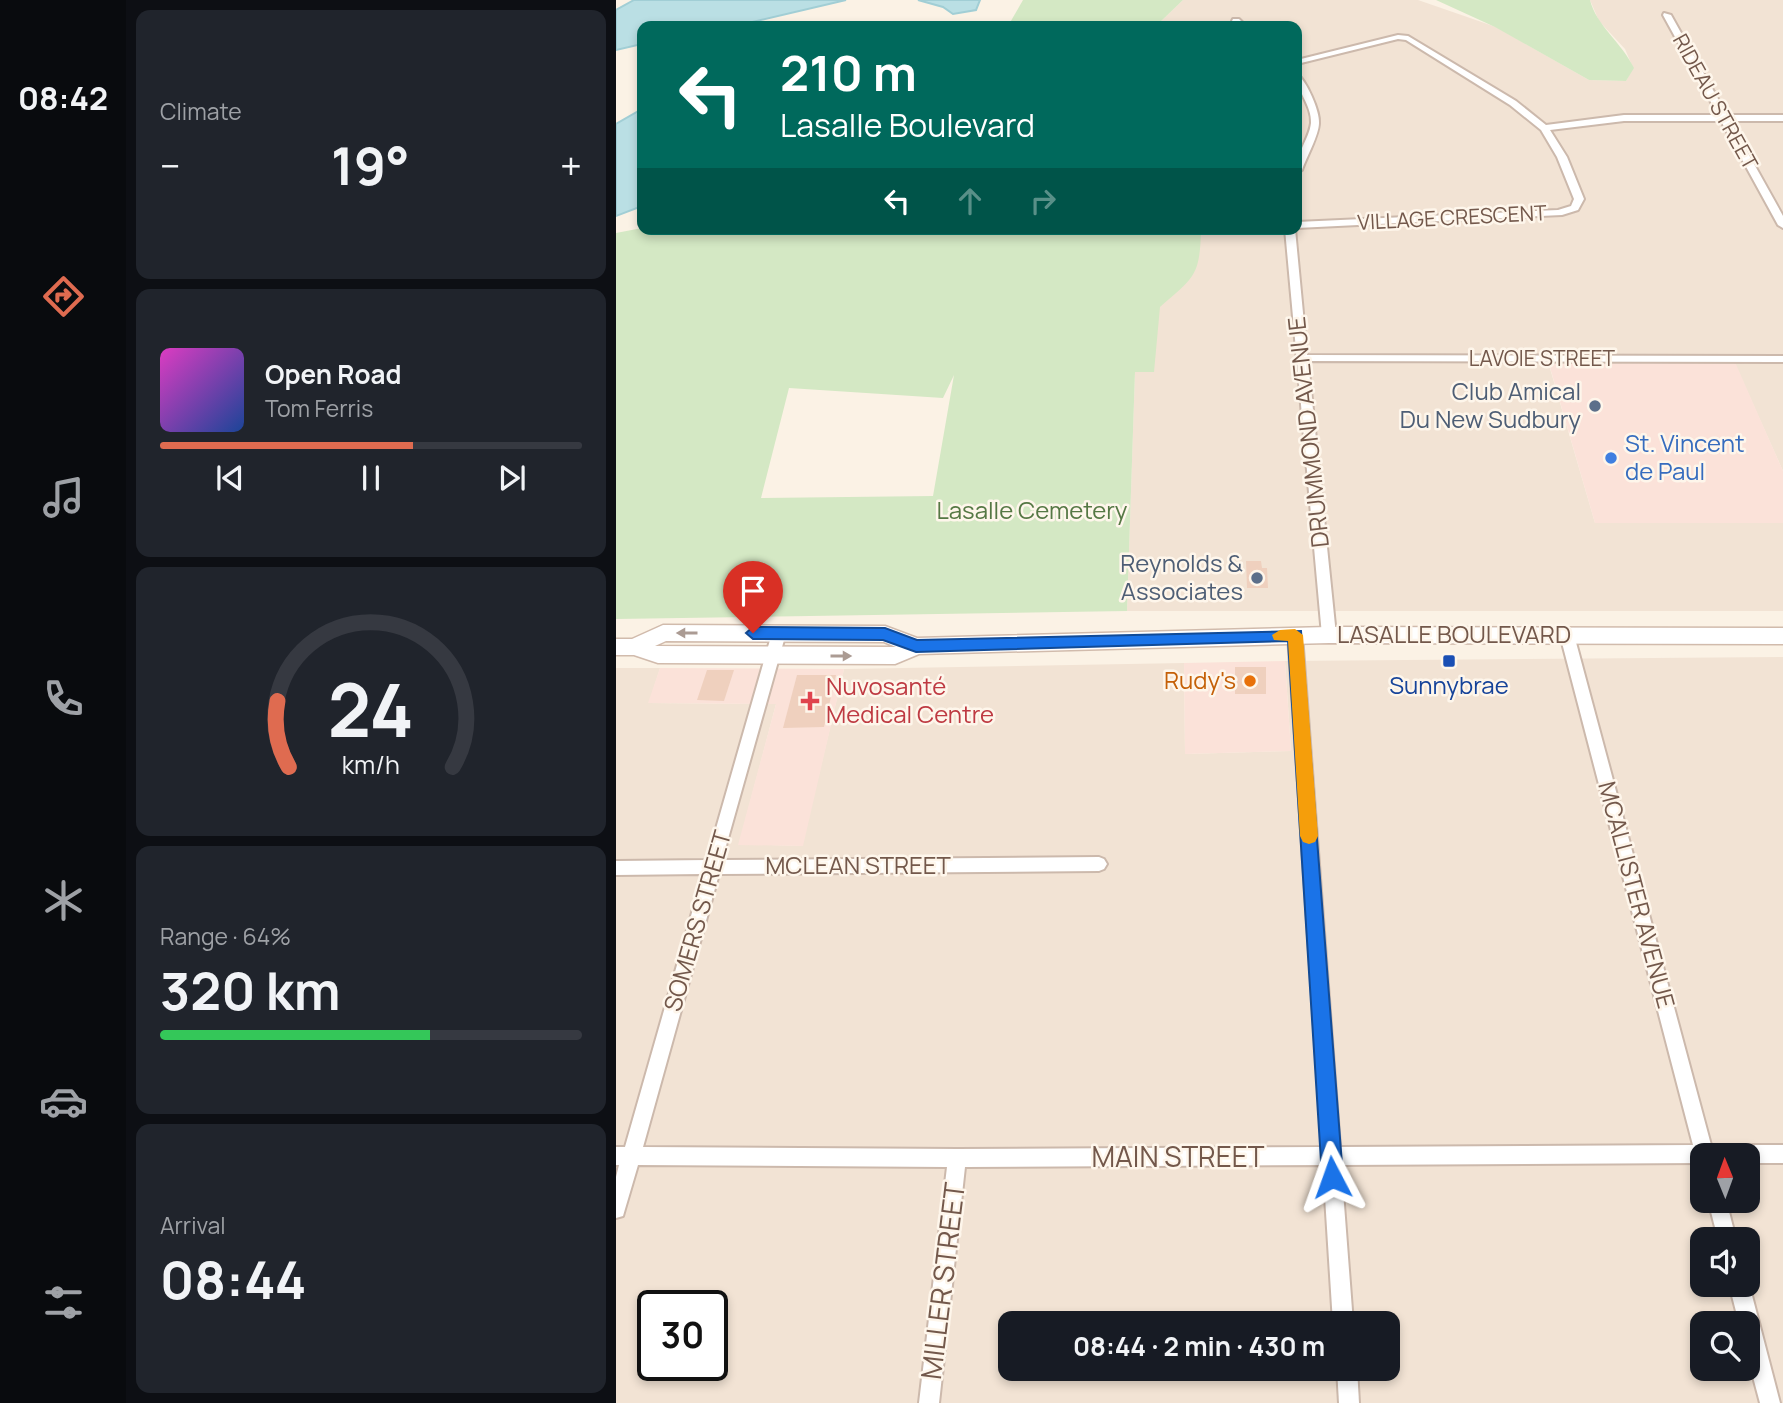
<!DOCTYPE html>
<html lang="en">
<head>
<meta charset="utf-8">
<style>
	:root { --surface:#171b24; --page:#20242c; --text:#f1f3f6; --muted:#9ea1a6; --line:#363941; --accent:#df6b50 }
	body { margin:0; font-family:Manrope,sans-serif; background:var(--page); color:var(--text); height:100vh; display:flex; flex-direction:column; font-size:26px; white-space:nowrap }
	* { box-sizing:border-box; margin:0 }
	p { font-size:23px; color:var(--muted) }
	.icon { flex:none; width:38px; height:38px; fill:none; stroke:currentColor; stroke-width:2; stroke-linecap:round; stroke-linejoin:round }
	.map { position:relative; flex:1; overflow:hidden }
	.side { display:flex; flex-direction:column; gap:10px; padding:10px; background:#0d0f14; width:490px }
	.side>* { flex:none }
	.guide { position:absolute; left:21px; top:21px; width:665px; height:214px; border-radius:14px; box-shadow:0 4px 10px #0003; background:#00695c; color:#fff; overflow:hidden }
	.needle { width:46px; rotate:359deg }
	.controls { position:absolute; left:1074px; top:1143px; display:grid; gap:14px }
	.controls a { display:grid; place-items:center; width:70px; height:70px; border-radius:14px; background:var(--surface); box-shadow:0 4px 10px #0003; font-size:35px }
	.speed { position:absolute; left:21px; top:1290px; display:flex; gap:14px; font-size:35px; font-weight:700; text-align:center }
	.speed>* { display:grid; place-content:center; width:91px; height:91px; border-radius:50%; background:var(--surface); box-shadow:0 4px 10px #0003; line-height:1 }
	.speed .limit { border:4px solid #111; border-radius:10px; background:#fff; color:#111 }
	.pin { position:absolute; display:grid; place-items:center; width:60px; height:60px; color:#fff; margin:-72px -30px; border-radius:50% 50% 50% 0; rotate:-45deg; box-shadow:0 0 7px #0007 }
	.pin .icon { rotate:45deg }
	.me { position:absolute; width:77px; margin:-38px; rotate:356deg; stroke-linejoin:round; filter:drop-shadow(0 0 5px #0008) }
	.turn { display:flex; align-items:center; gap:24px; height:147px; padding:0 28px; font-size:32px }
	.turn .icon { width:91px; height:91px; stroke-width:2.5 }
	.turn b { display:block; font-size:49px; line-height:60px }
	.lanes { display:flex; align-items:center; height:66px; padding:0 28px; background:#0003; justify-content:center; gap:35px; direction:ltr }
	.lanes .off { opacity:.35 }
	.big { font-size:52px; font-weight:700; line-height:1.1 }
	.side .tile { flex:1; display:flex; flex-direction:column; justify-content:center; gap:10px; min-width:0; padding:0 24px; border-radius:14px; background:var(--page) }
	.side .dial { align-items:center; gap:0 }
	.dial svg { height:182px; overflow:visible; fill:none; stroke:var(--line); stroke-width:7; stroke-linecap:round; text-anchor:middle }
	.dial text { fill:var(--text); stroke:none }
	.song { display:flex; align-items:center; gap:21px }
	.cover { width:84px; height:84px; border-radius:10px; background:linear-gradient(135deg,hsl(310 70% 55%),hsl(220 70% 35%)) }
	.played { height:7px; border-radius:4px; background:linear-gradient(90deg,var(--accent) 60%,var(--line) 60%) }
	.keys { display:flex; justify-content:space-around; direction:ltr }
	.heat { display:flex; justify-content:space-between; align-items:center; font-size:38px; direction:ltr }
	.charge { height:10px; border-radius:5px; background:linear-gradient(90deg,#34c759 64%,var(--line) 0) }
	.trip { position:absolute; left:382px; top:1311px; width:402px; height:70px; border-radius:14px; background:var(--surface); box-shadow:0 4px 10px #0003; font-weight:700; line-height:70px; text-align:center }
	main { display:flex; flex:1; min-height:0 }
	.tab-bar { display:flex; flex-direction:column; width:126px; justify-content:space-around; align-items:center; background:#090b0e; color:var(--muted) }
	.tab-bar .icon { width:49px; height:49px }
	.tab-bar .active { color:var(--accent) }
	.tab-bar b { font-size:32px; color:var(--text) }
	.map>svg:first-child { display:block }
	.residential { fill:#f2e3d4; fill-rule:evenodd }
	.commercial { fill:#fbe2d9 }
	.green { fill:#d4e8c4; fill-rule:evenodd }
	.water { fill:#badfe4; stroke:#a1ced5; stroke-width:2 }
	.building { fill:#efd0be }
	.lines { fill:none; stroke-linecap:round; stroke-linejoin:round }
	.street-casing { stroke:#ccb9ac; stroke-width:4 }
	.secondary-casing { stroke:#d1bbac; stroke-width:3 }
	.street { fill:#fff; fill-rule:evenodd }
	.secondary { fill:#fff; fill-rule:evenodd }
	.oneway { fill:#ab9b93 }
	.route { fill:#1a73e8; stroke:#114b97; stroke-width:2 }
	.slow { fill:#f59e0b }
	.service-dot { fill:#5c6f8a; stroke:#fef6eb; stroke-width:2.5 }
	.shop-dot { fill:#3f7fe0; stroke:#fef6eb; stroke-width:2.5 }
	.transit-dot { fill:#1a4fb4; stroke:#fef6eb; stroke-width:2.5 }
	.food-dot { fill:#e8710a; stroke:#fef6eb; stroke-width:2.5 }
	.health-dot { fill:#e0444e; stroke:#fef6eb; stroke-width:2.5 }
	.labels { text-anchor:middle; stroke-width:5; stroke-linejoin:round; paint-order:stroke }
	.far-street-label { font-size:21px; fill:#73584b; stroke:#fef6eb }
	.service-label { font-size:24px; fill:#4e5e75; stroke:#fef6eb; text-anchor:end }
	.street-label { font-size:24px; fill:#73584b; stroke:#fef6eb }
	.shop-label { font-size:24px; fill:#366cbe; stroke:#fef6eb; text-anchor:start }
	.park-label { font-size:24px; fill:#557844; stroke:#fef6eb }
	.food-label { font-size:24px; fill:#c56008; stroke:#fef6eb; text-anchor:end }
	.transit-label { font-size:24px; fill:#164399; stroke:#fef6eb }
	.health-label { font-size:24px; fill:#be3a42; stroke:#fef6eb; text-anchor:start }
	.near-street-label { font-size:28px; fill:#73584b; stroke:#fef6eb }
</style>
</head>
<body>
<main>
<nav class="tab-bar">
<b>08:42</b>
<svg class="icon active" aria-label="directions" viewBox="0 0 24 24"><path d="M12 3l9 9-9 9-9-9zM9 14v-3h6M13 9l2 2-2 2"/></svg>
<svg class="icon" aria-label="music" viewBox="0 0 24 24"><path d="M9 18V5l10-2v13"/><circle cx="6" cy="18" r="3"/><circle cx="16" cy="16" r="3"/></svg>
<svg class="icon" aria-label="phone" viewBox="0 0 24 24"><path d="M5 4h4l2 5-3 2q2 4 5 5l2-3 5 2v4C11 20 4 13 5 4z"/></svg>
<svg class="icon" aria-label="climate" viewBox="0 0 24 24"><path d="M12 3v18M4 7l16 10M4 17L20 7"/></svg>
<svg class="icon" aria-label="car" viewBox="0 0 24 24"><path d="M5 17H2v-5l4-1 3-4h7l3 4 3 1v5h-3M9 17h6M6 11h13"/><circle cx="7" cy="17" r="2"/><circle cx="17" cy="17" r="2"/></svg>
<svg class="icon" aria-label="filters" viewBox="0 0 24 24"><path d="M4 7h16M4 17h16"/><circle cx="9" cy="7" r="2"/><circle cx="15" cy="17" r="2"/></svg>
</nav>
<section class="side">
<div class="tile"><p>Climate</p>
<div class="heat"><a>−</a><b class="big">19°</b><a>+</a></div>
</div>
<div class="tile">
<div class="song"><i class="cover"></i><div><b>Open Road</b><p>Tom Ferris</p></div></div>
<div class="played"></div>
<div class="keys"><svg class="icon" aria-label="previous" viewBox="0 0 24 24"><path d="M18 5L8 12l10 7zM5 5v14"/></svg><svg class="icon" aria-label="pause" viewBox="0 0 24 24"><path d="M8 5v14M16 5v14"/></svg><svg class="icon" aria-label="next" viewBox="0 0 24 24"><path d="M6 5l10 7-10 7zM19 5v14"/></svg></div>
</div>
<div class="tile dial"><svg viewBox="0 0 100 80">
<path d="M14 69A42 42 0 1 1 86 69"/>
<path d="M14 69A42 42 0 0 1 9 40" stroke="#df6b50"/>
<text x="50" y="56" font-size="32" font-weight="700">24</text>
<text x="50" y="72" font-size="11">km/h</text>
</svg></div>
<div class="tile"><p>Range · 64%</p><b class="big">320 km</b><div class="charge"></div></div>
<div class="tile"><p>Arrival</p><b class="big">08:44</b></div>
</section>
<div class="map">
<svg width="1167" height="1403" viewBox="0 0 1167 1403">
	<rect width="100%" height="100%" fill="#fbf2e5"/>
	<g class="residential">
		<path d="M 567,0 L 802,0 L 880,27 L 973,80 L 1010,81 L 1017,68 L 1009,49 L 983,21 L 974,0 L 1167,0 L 1167,471 L 1118,362 L 933,365 L 979,523 L 1167,523 L 1167,611 L 511,611 L 519,372 L 530,229 L 681,229 L 681,26 L 540,26 Z"/>
		<path d="M 1167,657 L 1167,1403 L 0,1403 L 0,668 L 44,668 L 33,703 L 160,704 L 123,844 L 186,846 L 228,669 L 568,663 L 569,754 L 675,751 L 669,661 ZM 1087,1155 L 1132,1155 L 1132,1200 L 1087,1200 ZM 1087,1239 L 1132,1239 L 1132,1284 L 1087,1284 ZM 37,1306 L 96,1306 L 96,1365 L 37,1365 ZM 394,1323 L 772,1323 L 772,1368 L 394,1368 ZM 1087,1323 L 1132,1323 L 1132,1368 L 1087,1368 Z"/>
	</g>
	<g class="commercial">
		<path d="M 1119,362 L 1167,471 L 1167,523 L 979,523 L 933,364 Z"/>
		<path d="M 669,661 L 675,751 L 569,754 L 568,663 Z"/>
		<path d="M 44,668 L 228,669 L 187,846 L 122,845 L 160,704 L 32,703 Z"/>
	</g>
	<g class="green">
		<path d="M 407,0 L 567,0 L 540,26 L 392,26 Z"/>
		<path d="M 820,0 L 974,0 C 980,25 1006,43 1018,68 L 1010,81 L 973,80 L 879,27 Z"/>
		<path d="M 26,228 L 164,229 L 174,234 L 178,229 L 585,229 C 584,277 578,277 544,307 L 538,372 L 519,372 L 511,611 L 0,619 L 0,233 ZM 338,375 L 317,496 L 145,498 L 173,388 L 327,398 Z"/>
	</g>
	<g class="water">
		<path d="M 18,0 L 230,0 L 119,26 L 26,26 L 26,44 L 0,50 L 0,10 Z"/>
		<path d="M 302,0 L 364,0 L 360,10 L 337,14 L 327,7 Z"/>
		<path d="M 26,109 L 26,206 L 0,216 L 0,124 Z"/>
	</g>
	<g class="building">
		<path d="M 630,561 L 645,561 L 646,568 L 651,568 L 652,588 L 631,588 Z"/>
		<rect x="619" y="667" width="31" height="27"/>
		<path d="M 91,670 L 118,670 L 108,701 L 81,700 Z"/>
		<path d="M 181,675 L 220,675 L 208,727 L 167,728 Z"/>
	</g>
	<g class="lines">
		<defs>
			<g id="street">
				<path d="M 1048,13 L 1055,15 L 1111,115 L 1167,115 L 1167,121 L 1114,121 L 1167,216 L 1167,228 L 1162,225 L 1105,121 L 1008,121 L 934,130 L 951,157 L 968,199 L 962,210 L 946,215 L 681,228 L 681,222 L 942,210 L 955,206 L 958,199 L 941,157 L 925,130 L 894,105 L 790,40 L 782,39 L 681,64 L 681,60 L 782,35 L 792,36 L 900,101 L 930,125 L 1008,115 L 1102,115 L 1047,15 Z"/>
				<path d="M 617,19 L 623,19 L 630,26 L 622,26 L 616,21 Z"/>
				<path d="M 681,74 C 690,80 704,111 703,123 C 703,135 690,158 686,170 L 681,173 C 680,151 693,140 695,123 C 696,105 680,91 681,74 Z"/>
				<path d="M 669,229 L 679,229 L 691,355 L 1167,356 L 1167,362 L 692,361 L 720,635 L 713,640 L 706,635 Z"/>
				<path d="M 163,628 L 170,633 L 106,860 L 483,857 L 488,859 L 491,864 L 488,869 L 483,871 L 103,874 L 27,1147 L 341,1149 L 706,1147 L 672,635 L 679,630 L 686,635 L 724,1147 L 1077,1145 L 944,635 L 951,630 L 958,635 L 1095,1145 L 1167,1145 L 1167,1163 L 1132,1163 L 1132,1155 L 1087,1155 L 1087,1163 L 725,1165 L 737,1323 L 717,1323 L 707,1165 L 349,1167 L 323,1403 L 303,1403 L 331,1167 L 22,1165 L 9,1209 L 7,1216 L 0,1218 L 0,1177 L 3,1165 L 0,1165 L 0,1147 L 9,1147 L 87,874 L 0,875 L 0,861 L 91,860 L 156,633 Z"/>
				<path d="M 1092,1200 L 1110,1200 L 1120,1239 L 1102,1239 Z"/>
				<path d="M 1132,1283 L 1133,1284 L 1164,1403 L 1144,1403 L 1132,1358 L 1132,1323 L 1123,1323 L 1113,1284 Z"/>
				<path d="M 721,1368 L 741,1368 L 743,1403 L 723,1403 Z"/>
			</g>
			<path id="secondary" d="M 47,625 L 269,626 L 301,638 L 713,627 L 1167,628 L 1167,644 L 713,643 L 303,654 L 279,664 L 42,663 L 18,655 L 0,655 L 0,639 L 16,639 ZM 50,641 L 268,642 L 280,647 L 39,646 Z"/>
		</defs>
		<use href="#street" class="street-casing"/>
		<use href="#secondary" class="secondary-casing"/>
		<use href="#street" class="street"/>
		<use href="#secondary" class="secondary"/>
	</g>
	<defs><path id="oneway-solid" d="M-6-.8H1V-3.2L6.5 0L1 3.2V.8H-6Z" transform="scale(1.75)"/></defs>
	<g class="oneway">
		<use href="#oneway-solid" transform="translate(71 633) rotate(-180)"/>
		<use href="#oneway-solid" transform="translate(225 656)"/>
	</g>
	<path class="route" d="M 137,627 L 269,628 L 301,640 L 685,631 L 727,1177 L 724,1185 L 716,1188 L 709,1185 L 706,1177 L 672,641 L 300,652 L 267,640 L 137,639 L 130,633 Z"/>
	<path class="slow" d="M 679,629 L 687,635 L 702,836 L 699,842 L 693,844 L 687,842 L 684,836 L 672,641 L 658,640 L 656,635 L 664,630 Z"/>
	<g class="service-dot">
		<circle cx="979" cy="406" r="7"/>
		<circle cx="641" cy="578" r="7"/>
	</g>
	<circle class="shop-dot" cx="995" cy="458" r="7"/>
	<rect class="transit-dot" x="826" y="654" width="14" height="14" rx="3.5"/>
	<circle class="food-dot" cx="634" cy="681" r="7"/>
	<path class="health-dot" d="M190.5 690.5h7v7h7v7h-7v7h-7v-7h-7v-7h7z"/>
	<g class="labels">
		<g class="far-street-label">
			<text transform="translate(1099 102) rotate(61)" y="7">RIDEAU STREET</text>
			<text transform="translate(836 218) rotate(-3)" y="7">VILLAGE CRESCENT</text>
			<text x="926" y="366">LAVOIE STREET</text>
		</g>
		<g class="service-label">
			<text x="965" y="400">Club Amical<tspan x="965" dy="28">Du New Sudbury</tspan></text>
			<text x="627" y="572">Reynolds &amp;<tspan x="627" dy="28">Associates</tspan></text>
		</g>
		<g class="street-label">
			<text transform="translate(693 432) rotate(-96)" y="8">DRUMMOND AVENUE</text>
			<text x="838" y="643">LASALLE BOULEVARD</text>
			<text x="242" y="874">MCLEAN STREET</text>
			<text transform="translate(1020 895) rotate(75)" y="8">MCALLISTER AVENUE</text>
			<text transform="translate(82 921) rotate(-74)" y="8">SOMERS STREET</text>
		</g>
		<g class="shop-label">
			<text x="1009" y="452">St. Vincent<tspan x="1009" dy="28">de Paul</tspan></text>
		</g>
		<g class="park-label">
			<text x="416" y="519">Lasalle Cemetery</text>
		</g>
		<g class="food-label">
			<text x="620" y="689">Rudy's</text>
		</g>
		<g class="transit-label">
			<text x="833" y="694">Sunnybrae</text>
		</g>
		<g class="health-label">
			<text x="210" y="695">Nuvosanté<tspan x="210" dy="28">Medical Centre</tspan></text>
		</g>
		<g class="near-street-label">
			<text x="562" y="1167">MAIN STREET</text>
			<text transform="translate(327 1281) rotate(-83)" y="10">MILLER STREET</text>
		</g>
	</g>
</svg>
<div class="controls">
<a><svg class="needle" viewBox="-14 -14 28 28"><path d="M0-13l5 13h-10z" fill="#e53935"/><path d="M0 13l5-13h-10z" fill="#9ea1a6"/></svg></a>
<a><svg class="icon" aria-label="sound" viewBox="0 0 24 24"><path d="M4 9h4l5-4v14l-5-4H4zM17 9q2 3 0 6"/></svg></a>
<a><svg class="icon" aria-label="search" viewBox="0 0 24 24"><circle cx="10" cy="10" r="6"/><path d="M15 15l6 6"/></svg></a>
</div>
<div class="speed"><div class="limit">30</div></div>
<div class="pin" style="left:137px;top:633px;background:#d93025"><svg class="icon" aria-label="arrive" viewBox="0 0 24 24"><path d="M6 21V4h12l-3 4 3 4H6"/></svg></div>
<svg class="me" style="left:716px;top:1177px" viewBox="-20 -20 40 40"><path d="M0-17L14 15 0 8-14 15z" fill="#1a73e8" stroke="#fff" stroke-width="4"/></svg>
<div class="trip">08:44 · 2 min · 430 m</div>
<div class="guide">
<div class="turn"><svg class="icon" aria-label="left" viewBox="0 0 24 24"><path d="M17 20v-9H6M10 6l-5 5 5 5"/></svg><div><b>210 m</b>Lasalle Boulevard</div></div>
<div class="lanes"><svg class="icon" aria-label="left" viewBox="0 0 24 24"><path d="M17 20v-9H6M10 6l-5 5 5 5"/></svg><svg class="icon off" aria-label="ahead" viewBox="0 0 24 24"><path d="M12 20V5M6 11l6-6 6 6"/></svg><svg class="icon off" aria-label="right" viewBox="0 0 24 24"><path d="M7 20v-9h11M14 6l5 5-5 5"/></svg></div>
</div>
</div>
</main>
</body>
</html>
